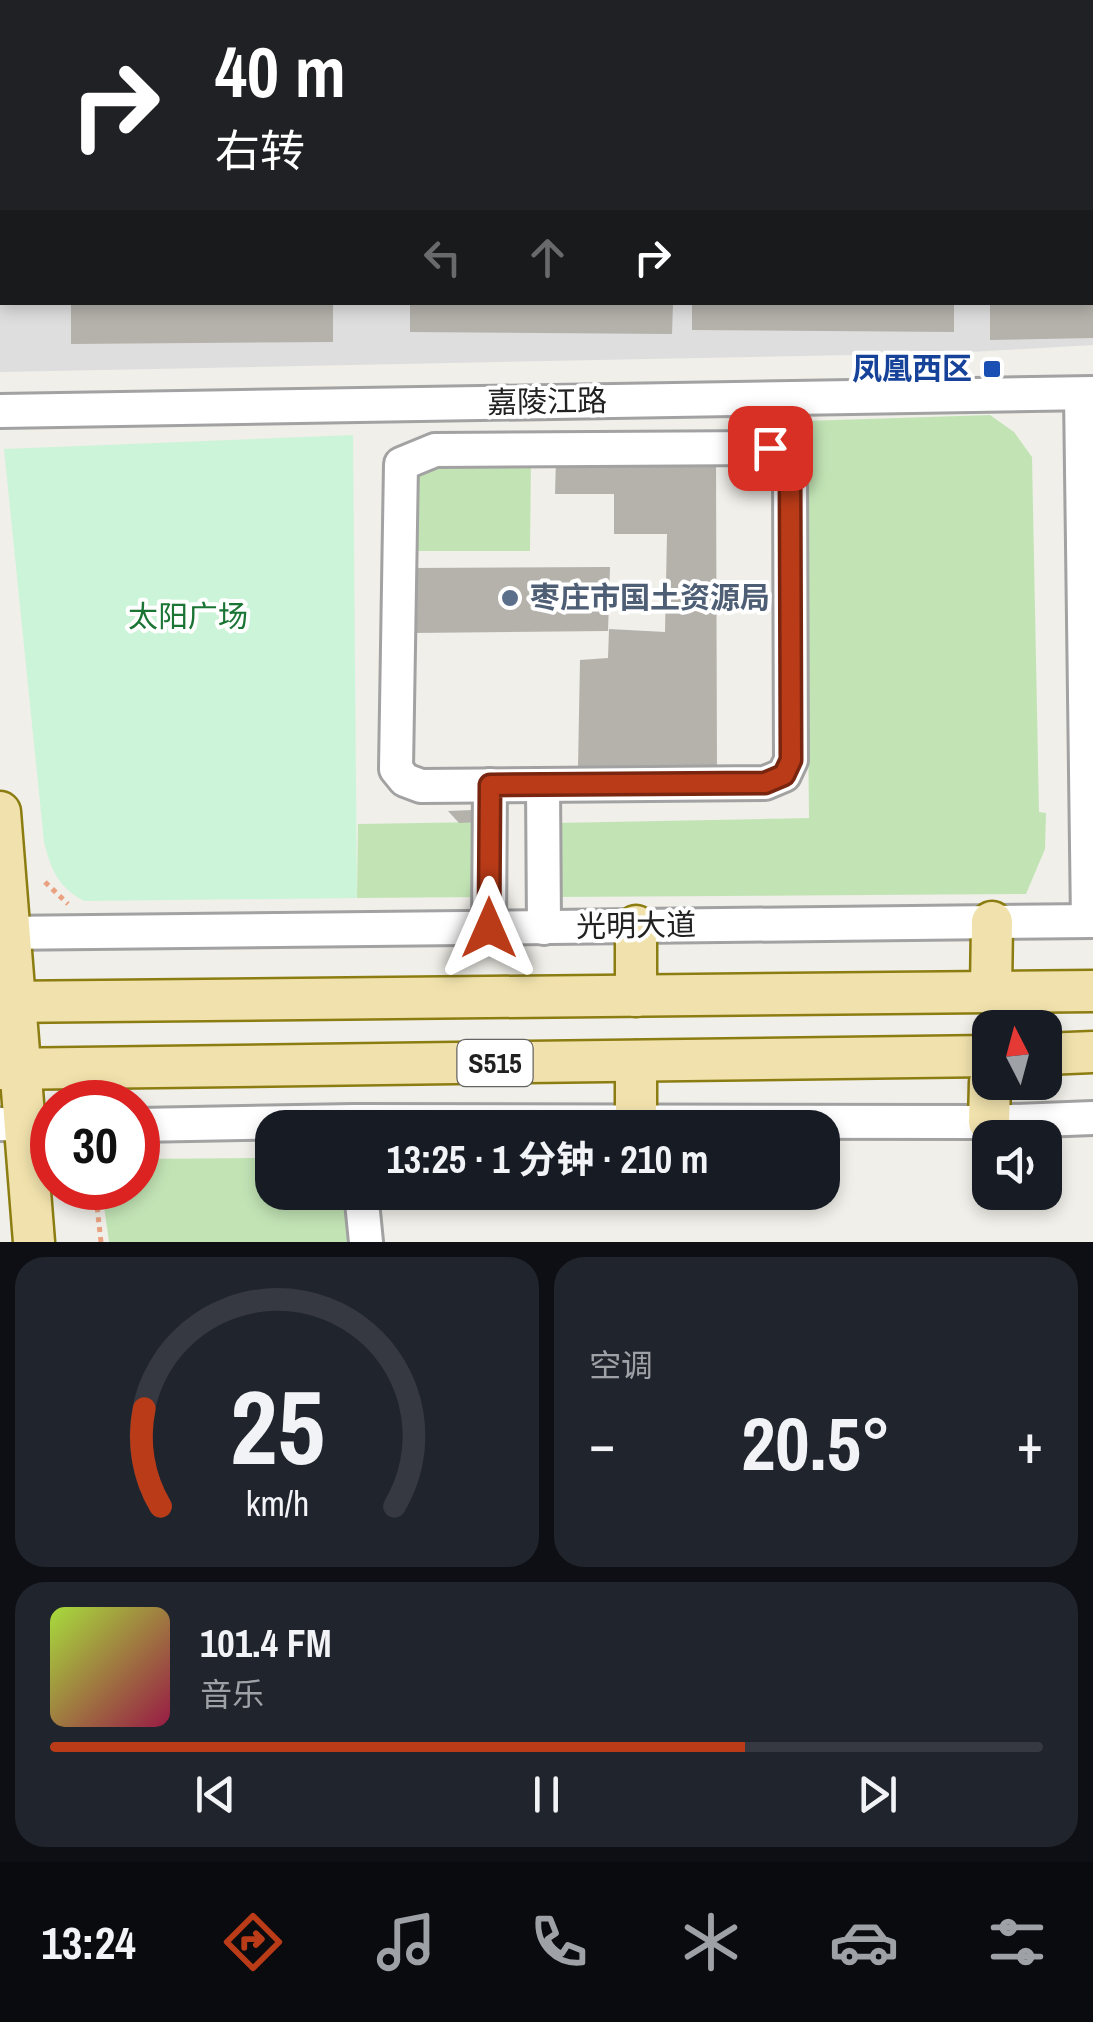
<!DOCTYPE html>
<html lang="zh">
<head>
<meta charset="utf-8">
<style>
	:root { --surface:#171b24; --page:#20242c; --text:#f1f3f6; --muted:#9ea1a6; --line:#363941; --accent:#ba3b18 }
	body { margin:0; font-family:"Archivo Narrow","Noto Sans SC",sans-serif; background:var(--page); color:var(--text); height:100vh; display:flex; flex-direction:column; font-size:38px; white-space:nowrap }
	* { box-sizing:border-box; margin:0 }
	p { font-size:32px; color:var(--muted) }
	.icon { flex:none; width:55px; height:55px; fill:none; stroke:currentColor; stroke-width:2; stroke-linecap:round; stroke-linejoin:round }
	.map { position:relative; height:1242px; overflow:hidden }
	.details { display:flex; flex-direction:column; gap:15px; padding:15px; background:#0d0f14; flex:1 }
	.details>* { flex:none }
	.top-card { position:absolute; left:0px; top:0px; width:1095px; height:305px; box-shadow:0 5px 15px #0003; background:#202124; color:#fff; overflow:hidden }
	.needle { width:65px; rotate:354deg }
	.buttons { position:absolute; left:972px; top:1010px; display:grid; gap:20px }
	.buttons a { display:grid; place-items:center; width:90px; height:90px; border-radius:20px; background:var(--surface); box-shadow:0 5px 15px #0003; font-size:50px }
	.speed { position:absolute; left:30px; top:1080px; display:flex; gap:20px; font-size:50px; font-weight:700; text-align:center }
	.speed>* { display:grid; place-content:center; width:130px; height:130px; border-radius:50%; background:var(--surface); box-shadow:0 5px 15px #0003; line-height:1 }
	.speed .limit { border:15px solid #d22; background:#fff; color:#111 }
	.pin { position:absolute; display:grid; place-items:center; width:85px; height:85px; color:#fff; margin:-42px; border-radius:20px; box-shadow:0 5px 15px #0006 }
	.me { position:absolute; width:110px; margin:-55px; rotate:0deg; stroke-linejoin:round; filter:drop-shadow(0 0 8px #0008) }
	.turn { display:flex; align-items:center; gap:35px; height:210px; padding:0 50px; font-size:45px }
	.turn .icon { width:130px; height:130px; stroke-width:2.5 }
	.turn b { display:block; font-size:70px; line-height:85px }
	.lanes { display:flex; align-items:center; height:95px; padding:0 50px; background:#0003; justify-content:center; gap:50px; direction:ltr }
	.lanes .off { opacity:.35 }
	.big { font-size:75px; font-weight:700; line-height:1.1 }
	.details .card { flex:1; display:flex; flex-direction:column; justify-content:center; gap:15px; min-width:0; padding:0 35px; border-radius:30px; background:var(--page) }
	.details .dial { align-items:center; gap:0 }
	.dial svg { height:260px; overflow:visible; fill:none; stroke:var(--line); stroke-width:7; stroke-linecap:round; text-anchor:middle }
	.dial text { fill:var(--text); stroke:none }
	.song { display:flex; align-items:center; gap:30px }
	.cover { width:120px; height:120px; border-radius:15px; background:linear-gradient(135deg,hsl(80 70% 55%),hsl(340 70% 35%)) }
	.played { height:10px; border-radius:5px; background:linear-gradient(90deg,var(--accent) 70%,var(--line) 70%) }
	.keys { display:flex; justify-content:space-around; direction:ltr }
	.heat { display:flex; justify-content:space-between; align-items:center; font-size:55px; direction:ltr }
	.details .tiles { flex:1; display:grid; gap:15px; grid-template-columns:1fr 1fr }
	.card:last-child { grid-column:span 2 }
	.trip { position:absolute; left:255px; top:1110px; width:585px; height:100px; border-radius:30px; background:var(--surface); box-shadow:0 5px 15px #0003; font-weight:700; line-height:100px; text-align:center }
	.dock { display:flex; height:160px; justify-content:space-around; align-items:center; background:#090b0e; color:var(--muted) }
	.dock .icon { width:70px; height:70px }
	.dock .active { color:var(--accent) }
	.dock b { font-size:45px; color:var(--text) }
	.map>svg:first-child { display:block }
	.residential { fill:#dfdede; fill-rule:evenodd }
	.grass { fill:#c2e4b5 }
	.park { fill:#ccf4d8 }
	.building { fill:#b5b2ac }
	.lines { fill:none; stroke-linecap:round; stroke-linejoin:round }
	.minor-casing { stroke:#a2a2a2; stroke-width:38 }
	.major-casing { stroke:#8c7d12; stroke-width:45 }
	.path { stroke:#eaa180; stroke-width:5; stroke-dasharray:5 5; stroke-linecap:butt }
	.minor { stroke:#fff; stroke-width:32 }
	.major { stroke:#f1e2ad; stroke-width:40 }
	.route-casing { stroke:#792610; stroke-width:25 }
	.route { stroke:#ba3b18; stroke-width:18 }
	.transit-dot { fill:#1a4fb4; stroke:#fff; stroke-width:4 }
	.service-dot { fill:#5c6f8a; stroke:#fff; stroke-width:4 }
	.labels { text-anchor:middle; stroke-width:8; stroke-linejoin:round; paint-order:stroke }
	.shield { fill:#fff; stroke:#646464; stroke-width:2.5 }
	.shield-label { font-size:28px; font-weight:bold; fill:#212121 }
	.transit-label { font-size:30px; font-weight:bold; fill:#164399; stroke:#fff; text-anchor:end }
	.street-label { font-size:30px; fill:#212121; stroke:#fff }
	.service-label { font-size:30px; font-weight:bold; fill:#4e5e75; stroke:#fff; text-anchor:start }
	.park-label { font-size:30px; fill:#1a7434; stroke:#fff }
</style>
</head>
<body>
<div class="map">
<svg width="1093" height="1242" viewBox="0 0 1093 1242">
	<rect width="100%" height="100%" fill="#f0efe9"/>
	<path class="residential" d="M 0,0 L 1093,0 L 1093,345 L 953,353 L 0,372 ZM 2,2 L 1092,2 L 1092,302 L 2,302 Z"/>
	<g class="grass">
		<path d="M 990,415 L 1014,432 L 1032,457 L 1039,812 L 1046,813 L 1045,849 L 1026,894 L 557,897 L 556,823 L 809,818 L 805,421 Z"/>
		<path d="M 531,462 L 530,551 L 414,551 L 415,474 L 428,466 Z"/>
		<path d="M 484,822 L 485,897 L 357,898 L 358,824 Z"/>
		<path d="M 272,1158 L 272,1192 L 343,1193 L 348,1242 L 109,1242 L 104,1206 L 109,1188 L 138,1188 L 138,1159 Z"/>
	</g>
	<path class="park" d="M 353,435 L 357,898 L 84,901 C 58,887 51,870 44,842 L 4,449 Z"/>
	<g class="building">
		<path d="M 71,302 L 333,302 L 333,342 L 71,344 Z"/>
		<path d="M 410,302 L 673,302 L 672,334 L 410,332 Z"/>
		<path d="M 692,302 L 954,302 L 954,332 L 692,330 Z"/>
		<path d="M 990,302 L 1093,302 L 1093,338 L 990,340 Z"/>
		<path d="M 716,457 L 717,770 L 578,768 L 580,660 L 608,658 L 609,629 L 665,632 L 667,534 L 614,534 L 614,494 L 555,494 L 556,458 Z"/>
		<path d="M 610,567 L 608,631 L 411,633 L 411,568 Z"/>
		<path d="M 473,810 L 484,822 L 459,823 L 448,811 Z"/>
	</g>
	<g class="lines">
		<defs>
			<g id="minor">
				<path d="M 577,0 L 580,2"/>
				<path d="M 818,0 L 824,2"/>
				<path d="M 546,2 L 546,0"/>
				<path d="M 931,2 L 932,0"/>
				<path d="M 0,6 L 2,28"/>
				<path d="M 1092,118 L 1093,118"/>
				<path d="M 1092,243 L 1093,243"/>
				<path d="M 1081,394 L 1088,921"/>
				<path d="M 0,411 L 1093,393"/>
				<path d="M 770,448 L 785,459 L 790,469 L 791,760 L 784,775 L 765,783 L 421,786 L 405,780 L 396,769 L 401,464 L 435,450 Z"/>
				<path d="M 543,785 L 544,928"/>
				<path d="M 489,928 L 490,785"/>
				<path d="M 0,933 L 1093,921"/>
				<path d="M 0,1124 L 52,1126"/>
				<path d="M 138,1125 L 354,1121 L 989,1122 L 1093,1118"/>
				<path d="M 361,1192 L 366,1242"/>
			</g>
			<g id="major">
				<path d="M 0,812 L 34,1242"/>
				<path d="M 636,926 L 636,996"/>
				<path d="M 991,992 L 992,922"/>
				<path d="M 0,1002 L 1093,991"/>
				<path d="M 1045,1054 L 1093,1052"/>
				<path d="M 636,1061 L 636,1124"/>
				<path d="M 0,1069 L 990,1056"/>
				<path d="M 989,1122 L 990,1082"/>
			</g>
		</defs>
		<use href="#minor" class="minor-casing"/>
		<use href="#major" class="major-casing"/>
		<g class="path">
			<path d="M 45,882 L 68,904"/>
			<path d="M 101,1242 L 97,1206 L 103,1188"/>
		</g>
		<use href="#minor" class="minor"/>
		<use href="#major" class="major"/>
	</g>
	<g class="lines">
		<defs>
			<path id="route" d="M 489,928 L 490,785 L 765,783 L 784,775 L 791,760 L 790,469 L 785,460 L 770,448"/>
		</defs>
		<use href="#route" class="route-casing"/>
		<use href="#route" class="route"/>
	</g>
	<rect class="transit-dot" x="982" y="359" width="20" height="20" rx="5"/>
	<circle class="service-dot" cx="510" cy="598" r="10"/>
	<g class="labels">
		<rect class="shield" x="457.5" y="1040" width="75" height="46" rx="8"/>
		<g class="shield-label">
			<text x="495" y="1073">S515</text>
		</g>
		<g class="transit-label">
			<text x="972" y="379">凤凰西区</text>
		</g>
		<g class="street-label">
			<text transform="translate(547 402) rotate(-1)" y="10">嘉陵江路</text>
			<text transform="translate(636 926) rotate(-1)" y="10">光明大道</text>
		</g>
		<g class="service-label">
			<text x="530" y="608">枣庄市国土资源局</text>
		</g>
		<g class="park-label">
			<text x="188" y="627">太阳广场</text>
		</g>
	</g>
</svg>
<div class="buttons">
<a><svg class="needle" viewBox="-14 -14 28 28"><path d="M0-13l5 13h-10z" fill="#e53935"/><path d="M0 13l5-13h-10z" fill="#9ea1a6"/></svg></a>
<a><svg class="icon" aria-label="sound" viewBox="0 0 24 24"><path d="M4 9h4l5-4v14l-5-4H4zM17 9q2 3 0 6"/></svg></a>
</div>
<div class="speed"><div class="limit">30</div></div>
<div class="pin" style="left:770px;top:448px;background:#d93025"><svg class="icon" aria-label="arrive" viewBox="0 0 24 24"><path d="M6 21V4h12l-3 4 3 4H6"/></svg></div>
<svg class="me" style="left:489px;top:928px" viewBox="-20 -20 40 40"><path d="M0-17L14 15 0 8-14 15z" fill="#ba3b18" stroke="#fff" stroke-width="4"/></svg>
<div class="trip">13:25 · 1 分钟 · 210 m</div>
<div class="top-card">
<div class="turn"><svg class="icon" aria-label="right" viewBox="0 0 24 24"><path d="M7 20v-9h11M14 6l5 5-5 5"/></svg><div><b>40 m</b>右转</div></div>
<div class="lanes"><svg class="icon off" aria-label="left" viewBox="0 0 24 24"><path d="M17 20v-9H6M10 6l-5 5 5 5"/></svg><svg class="icon off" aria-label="ahead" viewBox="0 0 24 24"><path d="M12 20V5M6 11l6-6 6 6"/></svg><svg class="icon" aria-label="right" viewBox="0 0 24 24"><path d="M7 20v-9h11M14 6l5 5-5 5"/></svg></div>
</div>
</div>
<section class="details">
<div class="tiles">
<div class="card dial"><svg viewBox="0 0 100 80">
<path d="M14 69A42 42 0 1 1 86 69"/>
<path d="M14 69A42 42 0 0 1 9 39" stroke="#ba3b18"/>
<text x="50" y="56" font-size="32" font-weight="700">25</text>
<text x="50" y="72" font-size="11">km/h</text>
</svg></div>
<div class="card"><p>空调</p>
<div class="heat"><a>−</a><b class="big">20.5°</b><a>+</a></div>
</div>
<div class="card">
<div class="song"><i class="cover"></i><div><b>101.4 FM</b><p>音乐</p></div></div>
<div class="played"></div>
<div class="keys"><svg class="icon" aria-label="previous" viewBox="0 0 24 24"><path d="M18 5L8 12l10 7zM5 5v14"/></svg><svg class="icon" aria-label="pause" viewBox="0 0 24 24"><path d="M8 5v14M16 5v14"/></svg><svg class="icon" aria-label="next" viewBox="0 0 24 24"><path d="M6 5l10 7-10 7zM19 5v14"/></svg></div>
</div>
</div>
</section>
<nav class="dock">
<b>13:24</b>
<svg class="icon active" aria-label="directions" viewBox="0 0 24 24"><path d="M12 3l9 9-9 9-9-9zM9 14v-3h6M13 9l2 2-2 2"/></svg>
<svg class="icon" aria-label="music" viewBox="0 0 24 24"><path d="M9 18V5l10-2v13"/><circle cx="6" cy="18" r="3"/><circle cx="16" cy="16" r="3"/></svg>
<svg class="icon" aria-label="phone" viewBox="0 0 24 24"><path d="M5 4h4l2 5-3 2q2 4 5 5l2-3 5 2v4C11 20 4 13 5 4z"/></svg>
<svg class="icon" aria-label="climate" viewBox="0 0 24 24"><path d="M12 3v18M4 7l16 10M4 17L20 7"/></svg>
<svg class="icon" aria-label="car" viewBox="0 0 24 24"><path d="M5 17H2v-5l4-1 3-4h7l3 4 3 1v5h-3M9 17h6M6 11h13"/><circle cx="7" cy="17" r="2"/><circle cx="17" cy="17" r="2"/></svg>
<svg class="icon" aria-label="filters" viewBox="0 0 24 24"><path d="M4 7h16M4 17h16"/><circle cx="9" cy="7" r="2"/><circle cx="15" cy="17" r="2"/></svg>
</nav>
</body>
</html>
